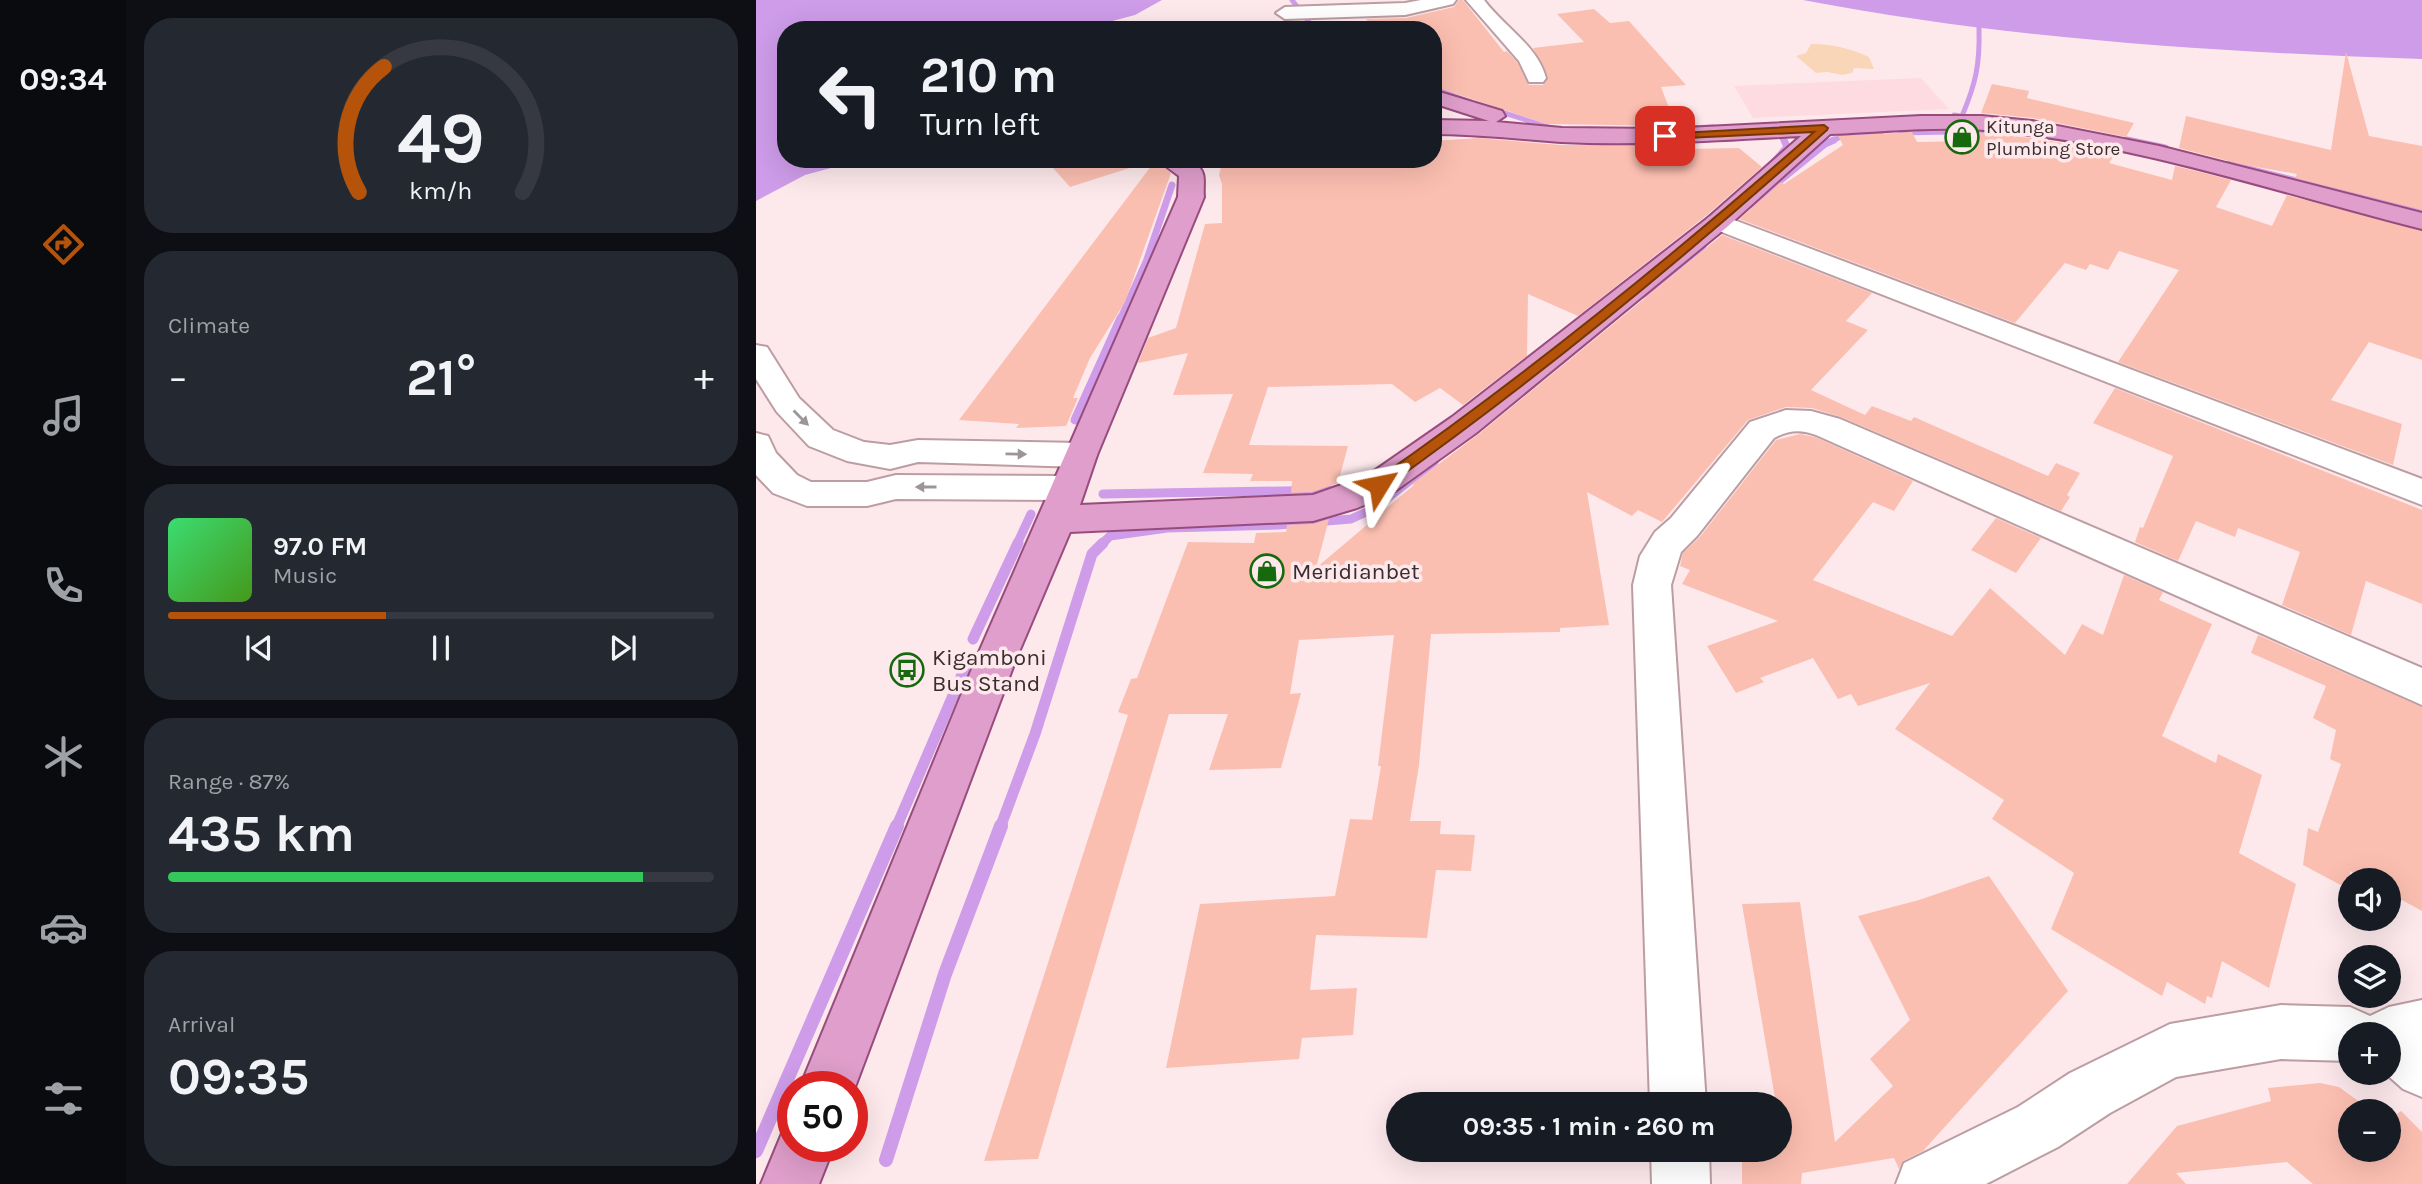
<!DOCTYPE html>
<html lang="en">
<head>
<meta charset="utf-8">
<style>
	:root { --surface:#171b24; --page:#242831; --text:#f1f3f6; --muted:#9ea1a6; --line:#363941; --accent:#b45309 }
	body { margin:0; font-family:Karla,sans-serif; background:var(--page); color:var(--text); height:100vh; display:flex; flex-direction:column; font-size:26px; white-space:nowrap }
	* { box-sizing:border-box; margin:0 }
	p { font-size:23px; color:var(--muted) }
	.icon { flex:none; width:38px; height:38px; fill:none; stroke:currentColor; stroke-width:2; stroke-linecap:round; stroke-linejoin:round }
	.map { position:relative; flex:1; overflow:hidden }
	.details { display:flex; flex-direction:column; gap:18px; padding:18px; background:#0d0f14; width:630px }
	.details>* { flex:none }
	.guide { position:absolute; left:21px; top:21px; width:665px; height:147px; border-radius:28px; box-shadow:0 7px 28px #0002; background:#171b24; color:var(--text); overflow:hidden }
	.buttons { position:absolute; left:1582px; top:868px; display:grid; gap:14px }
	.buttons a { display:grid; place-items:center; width:63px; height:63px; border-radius:50%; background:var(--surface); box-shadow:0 7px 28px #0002; font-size:35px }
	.speed { position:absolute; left:21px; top:1071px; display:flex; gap:14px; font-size:35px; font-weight:700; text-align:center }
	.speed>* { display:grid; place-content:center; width:91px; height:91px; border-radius:50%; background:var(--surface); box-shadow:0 7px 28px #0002; line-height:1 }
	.speed .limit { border:10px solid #d22; background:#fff; color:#111 }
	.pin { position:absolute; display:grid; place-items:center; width:60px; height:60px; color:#fff; margin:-30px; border-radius:14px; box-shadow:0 4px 10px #0006 }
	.me { position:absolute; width:77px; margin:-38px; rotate:55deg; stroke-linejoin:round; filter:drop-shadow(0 0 5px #0008) }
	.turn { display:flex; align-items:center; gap:24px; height:147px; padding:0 28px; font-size:32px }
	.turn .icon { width:91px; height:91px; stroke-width:2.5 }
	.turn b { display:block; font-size:49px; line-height:60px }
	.big { font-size:52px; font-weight:700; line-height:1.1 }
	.details .widget { flex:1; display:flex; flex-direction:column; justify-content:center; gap:10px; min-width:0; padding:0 24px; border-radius:28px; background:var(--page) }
	.details .dial { align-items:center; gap:0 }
	.dial svg { height:182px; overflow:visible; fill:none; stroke:var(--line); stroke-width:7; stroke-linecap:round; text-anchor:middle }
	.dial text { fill:var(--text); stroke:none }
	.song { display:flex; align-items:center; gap:21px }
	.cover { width:84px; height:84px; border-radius:10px; background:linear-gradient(135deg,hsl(140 70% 55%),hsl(100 70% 35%)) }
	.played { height:7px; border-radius:4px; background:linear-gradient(90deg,var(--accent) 40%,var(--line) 40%) }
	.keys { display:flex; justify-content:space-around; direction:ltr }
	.heat { display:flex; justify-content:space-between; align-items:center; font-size:38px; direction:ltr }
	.charge { height:10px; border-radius:5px; background:linear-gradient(90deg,#34c759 87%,var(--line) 0) }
	.trip { position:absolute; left:630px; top:1092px; width:406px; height:70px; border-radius:35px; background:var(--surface); box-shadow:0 7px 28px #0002; font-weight:700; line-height:70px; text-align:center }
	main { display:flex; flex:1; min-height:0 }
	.tabs { display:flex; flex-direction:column; width:126px; justify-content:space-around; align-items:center; background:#090b0e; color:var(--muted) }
	.tabs .icon { width:49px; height:49px }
	.tabs .current { color:var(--accent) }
	.tabs b { font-size:32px; color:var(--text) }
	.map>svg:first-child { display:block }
	.built { fill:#fddbe1 }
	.green { fill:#fad6b8 }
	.water { fill:#ce9ce9 }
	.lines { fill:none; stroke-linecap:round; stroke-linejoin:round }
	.stream-far4 { stroke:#ce9ce9; stroke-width:5 }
	.stream-far3 { stroke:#ce9ce9; stroke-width:7 }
	.stream-far2 { stroke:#ce9ce9; stroke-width:9 }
	.stream-far1 { stroke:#ce9ce9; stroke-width:11 }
	.stream { stroke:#ce9ce9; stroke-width:14 }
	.building { fill:#fbbfb1 }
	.minor-casing { stroke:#bc9da2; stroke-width:4 }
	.major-casing { stroke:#984c7e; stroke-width:4 }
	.minor { fill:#fff; fill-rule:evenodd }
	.major { fill:#df9ecb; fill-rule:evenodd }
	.oneway { fill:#9c9697 }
	.route { fill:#b45309; stroke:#753606; stroke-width:2 }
	.labels { text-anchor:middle; stroke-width:7; stroke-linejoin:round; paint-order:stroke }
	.far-poi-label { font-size:19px; fill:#3a2d2f; stroke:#fde9ec; text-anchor:start }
	.poi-label { font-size:23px; fill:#3a2d2f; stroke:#fde9ec; text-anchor:start }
</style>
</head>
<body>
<main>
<nav class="tabs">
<b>09:34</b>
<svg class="icon current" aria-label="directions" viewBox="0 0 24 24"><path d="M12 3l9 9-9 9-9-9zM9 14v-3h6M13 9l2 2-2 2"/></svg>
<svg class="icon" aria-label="music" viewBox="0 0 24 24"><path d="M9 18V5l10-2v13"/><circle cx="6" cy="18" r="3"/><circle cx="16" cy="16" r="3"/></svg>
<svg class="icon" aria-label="phone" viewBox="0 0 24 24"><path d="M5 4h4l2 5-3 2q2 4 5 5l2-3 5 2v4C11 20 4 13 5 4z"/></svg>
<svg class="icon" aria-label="climate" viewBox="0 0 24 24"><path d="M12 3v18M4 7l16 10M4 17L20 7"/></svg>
<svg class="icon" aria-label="car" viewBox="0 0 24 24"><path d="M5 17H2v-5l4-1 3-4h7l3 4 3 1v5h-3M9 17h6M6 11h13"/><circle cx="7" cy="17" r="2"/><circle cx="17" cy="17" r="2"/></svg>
<svg class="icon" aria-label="filters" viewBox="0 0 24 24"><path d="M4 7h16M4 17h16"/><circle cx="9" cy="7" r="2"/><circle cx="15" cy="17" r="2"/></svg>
</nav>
<section class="details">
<div class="widget dial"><svg viewBox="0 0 100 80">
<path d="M14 69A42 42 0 1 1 86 69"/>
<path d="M14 69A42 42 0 0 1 25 14" stroke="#b45309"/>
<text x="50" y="56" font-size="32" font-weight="700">49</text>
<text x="50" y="72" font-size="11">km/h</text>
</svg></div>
<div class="widget"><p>Climate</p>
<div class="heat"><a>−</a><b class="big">21°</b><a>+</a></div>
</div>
<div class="widget">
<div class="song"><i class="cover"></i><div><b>97.0 FM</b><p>Music</p></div></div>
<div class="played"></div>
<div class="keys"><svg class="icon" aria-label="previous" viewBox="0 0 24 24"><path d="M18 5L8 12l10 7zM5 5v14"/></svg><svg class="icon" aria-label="pause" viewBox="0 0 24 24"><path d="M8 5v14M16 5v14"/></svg><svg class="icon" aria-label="next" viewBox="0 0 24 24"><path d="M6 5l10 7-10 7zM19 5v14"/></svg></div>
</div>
<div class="widget"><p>Range · 87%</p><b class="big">435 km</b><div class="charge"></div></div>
<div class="widget"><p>Arrival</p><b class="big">09:35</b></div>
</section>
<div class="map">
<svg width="1666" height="1184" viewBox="0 0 1666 1184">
	<rect width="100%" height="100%" fill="#fde9ec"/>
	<path class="built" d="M 1165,78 L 1193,109 L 997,118 L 978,86 Z"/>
	<path class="green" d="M 1055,44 C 1077,44 1093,48 1113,57 L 1118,69 L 1098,68 L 1096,73 L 1086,75 L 1071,72 L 1060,73 L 1040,56 L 1050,53 Z"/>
	<g class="water">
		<path d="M 0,0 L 406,0 L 379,15 L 323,30 L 30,30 L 30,159 L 92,159 L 75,168 L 49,175 L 0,201 Z"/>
		<path d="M 1047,0 L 1666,0 L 1666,59 C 1459,52 1250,39 1047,0 Z"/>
	</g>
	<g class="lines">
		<g class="stream-far4">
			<path d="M 536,0 L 559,30"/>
			<path d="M 677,88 L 715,102"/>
			<path d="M 736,109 L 798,129"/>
			<path d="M 1198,115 L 1219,118"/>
			<path d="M 1206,116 C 1220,83 1224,64 1223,28"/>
			<path d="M 873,130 L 958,127"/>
			<path d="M 1144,133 L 1244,131"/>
			<path d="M 1023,135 L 1030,142"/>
			<path d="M 1370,140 L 1379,142"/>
			<path d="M 1074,142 L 1091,134 L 1125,134"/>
		</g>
		<g class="stream-far3">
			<path d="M 1371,140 L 1409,148"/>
			<path d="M 1017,163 L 1031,147 L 1028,140"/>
			<path d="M 1472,164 L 1666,212"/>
			<path d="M 994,205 L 1069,144 L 1078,140"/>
			<path d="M 874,302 L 888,294 L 947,246"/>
			<path d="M 364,320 L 390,262 L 416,185"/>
		</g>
		<g class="stream-far2">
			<path d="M 319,420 L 365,318"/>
			<path d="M 347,494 L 582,490"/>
			<path d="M 261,544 L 275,514"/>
			<path d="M 346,544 L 354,536 L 411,528 L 522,525 L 595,519 L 617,509 L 678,462"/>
		</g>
		<g class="stream-far1">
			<path d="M 217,639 L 262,543"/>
			<path d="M 140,828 L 208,670"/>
			<path d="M 244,828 L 279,734 L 336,554 L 347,543"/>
		</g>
		<g class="stream">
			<path d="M 0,1151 L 141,826"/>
			<path d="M 130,1160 L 189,974 L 245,826"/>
		</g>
	</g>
	<g class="building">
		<path d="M 703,0 L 707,0 L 748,52 L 751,51 L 761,62 L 773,85 L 787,85 L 792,77 L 777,48 L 828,42 L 801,14 L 838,9 L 854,23 L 873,21 L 930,85 L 905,87 L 920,126 L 790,124 L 677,86 L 677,30 L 652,30 L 649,25 L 618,29 L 610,19 L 650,18 L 698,7 Z"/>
		<path d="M 1590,52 L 1613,136 L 1666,146 L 1666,210 L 1539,178 L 1541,174 L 1484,164 L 1423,148 L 1430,116 L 1575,150 Z"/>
		<path d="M 1236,84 L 1273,91 L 1271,98 L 1378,123 L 1370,137 L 1277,118 L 1225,113 Z"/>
		<path d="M 1156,132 L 1161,142 L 1215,141 L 1218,132 L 1284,139 L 1360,153 L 1353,163 L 1416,180 L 1419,166 L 1448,173 L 1475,180 L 1460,207 L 1516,226 L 1531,195 L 1666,231 L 1666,360 L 1613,342 L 1575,400 L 1646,424 L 1637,465 L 1362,362 L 1423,270 L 1363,251 L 1352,270 L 1334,264 L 1330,270 L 1309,263 L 1259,323 L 983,219 L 1025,182 L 1028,184 L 1087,145 L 1082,136 Z"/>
		<path d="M 722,138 L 805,145 L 927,145 L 929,149 L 983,148 L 1006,167 L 951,215 L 822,316 L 772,294 L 771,356 L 707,405 L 684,388 L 659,402 L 636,384 L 512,387 L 493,445 L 592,446 L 582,483 L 556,492 L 535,493 L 536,481 L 494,481 L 497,474 L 447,473 L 477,394 L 417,395 L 432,353 L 382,363 L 392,338 L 420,328 L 449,224 L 466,223 L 466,184 L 463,175 L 467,159 L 677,159 L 677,141 Z"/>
		<path d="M 289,159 L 382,159 L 383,165 L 314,187 Z"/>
		<path d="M 399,161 L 415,173 L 369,302 L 334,358 L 317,398 L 322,398 L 310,426 L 260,428 L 263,424 L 203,420 Z"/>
		<path d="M 966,235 L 1116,293 L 1090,321 L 1112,330 L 1055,390 L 1109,415 L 1116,406 L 1155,421 L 1158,417 L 1292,476 L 1300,463 L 1324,473 L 1311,495 L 1314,497 L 1305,511 L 1085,417 L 1056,408 L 1030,407 L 992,420 L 906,522 L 882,510 L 876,516 L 831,492 L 853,625 L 804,628 L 804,632 L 675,634 L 663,765 L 654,821 L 685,821 L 684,834 L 719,835 L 715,871 L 680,870 L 671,938 L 560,935 L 554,990 L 601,988 L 597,1035 L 546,1038 L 543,1059 L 410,1068 L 444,904 L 579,896 L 594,819 L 616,820 L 625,766 L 622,766 L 638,635 L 543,640 L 534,694 L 545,693 L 525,768 L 453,770 L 472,714 L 413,714 L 282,1159 L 228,1161 L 372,715 L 362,712 L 375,679 L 381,678 L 432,542 L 498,543 L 500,533 L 530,532 L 531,525 L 557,524 L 573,519 L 560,568 L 658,485 L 656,484 L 724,433 Z"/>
		<path d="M 1359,388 L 1666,510 L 1666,604 L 1610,581 L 1595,635 L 1526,605 L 1544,552 L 1482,528 L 1479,537 L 1440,521 L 1422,561 L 1379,542 L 1384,527 L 1387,528 L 1417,456 L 1337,423 Z"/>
		<path d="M 1044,434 L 1059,437 L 1157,481 L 1138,511 L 1117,502 L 1057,580 L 1196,636 L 1234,588 L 1309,655 L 1326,624 L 1347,635 L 1368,575 L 1407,592 L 1403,600 L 1456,624 L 1406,736 L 1460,763 L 1462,754 L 1506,775 L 1483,853 L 1540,884 L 1513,988 L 1466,961 L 1456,998 L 1451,996 L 1449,1004 L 1411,982 L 1406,996 L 1295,929 L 1318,873 L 1236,819 L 1248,800 L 1139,729 L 1174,683 L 1102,706 L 1095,694 L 1082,699 L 1057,658 L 1004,678 L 1008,682 L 980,693 L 951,646 L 1022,621 L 926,584 L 934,570 L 924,566 L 927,553 L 943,538 L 1020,440 Z"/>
		<path d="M 1240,518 L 1285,538 L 1260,573 L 1215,550 Z"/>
		<path d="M 1502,635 L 1666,707 L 1666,911 L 1633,893 L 1633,880 L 1610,880 L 1594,871 L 1594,890 L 1547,865 L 1552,828 L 1562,832 L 1585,764 L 1574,759 L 1580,730 L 1557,718 L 1570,686 L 1495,653 Z"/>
		<path d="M 1233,876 L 1312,991 L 1167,1151 L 1147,1161 L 1143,1169 L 1138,1158 L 1046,1173 L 1045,1184 L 986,1184 L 986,1150 L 1028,1150 L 1024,1104 L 1020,1104 L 986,904 L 1044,902 L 1079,1142 L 1137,1086 L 1114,1059 L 1154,1020 L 1102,916 L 1163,900 Z"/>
		<path d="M 1564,1083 L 1583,1087 L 1616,1111 L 1594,1111 L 1594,1150 L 1633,1150 L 1633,1120 L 1645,1111 L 1666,1132 L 1666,1184 L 1557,1184 L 1531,1162 L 1420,1173 L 1430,1184 L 1371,1184 L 1421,1126 L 1515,1101 L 1512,1088 Z"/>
	</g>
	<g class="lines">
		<defs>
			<g id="minor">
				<path d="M 665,0 L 700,0 L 697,4 L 649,15 L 529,19 L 520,13 L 529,7 L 649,3 Z"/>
				<path d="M 710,0 L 728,0 C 748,27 781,45 790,78 L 787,82 L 773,82 L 763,61 Z"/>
				<path d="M 962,214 L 1666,479 L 1666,505 L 953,227 L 949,222 L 953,217 Z"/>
				<path d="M 0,345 L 11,347 L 43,398 L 77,430 L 108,442 L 134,445 L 162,440 L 324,443 L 336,447 L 341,455 L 336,463 L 324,467 L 162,462 L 134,469 L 91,461 L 53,446 L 21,412 L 0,379 Z"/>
				<path d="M 1030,410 L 1055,411 L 1084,419 L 1666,668 L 1666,705 L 1060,435 C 1045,429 1032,430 1018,438 L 941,536 L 925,552 L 915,585 L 950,1104 L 894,1104 L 877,585 L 884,556 L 899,532 L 915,518 L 994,422 Z"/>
				<path d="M 0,433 L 12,436 L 20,453 L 41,475 L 55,482 L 111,482 L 140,475 L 312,476 L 324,479 L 329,488 L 324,497 L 312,500 L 140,499 L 111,506 L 51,506 L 17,493 L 0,475 Z"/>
				<path d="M 1666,1000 L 1666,1097 L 1647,1089 L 1629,1073 L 1633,1073 L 1633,1034 L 1594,1034 L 1594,1061 L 1525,1059 L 1420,1077 L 1354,1113 L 1302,1147 L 1230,1184 L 1140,1184 L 1148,1163 L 1262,1107 L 1314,1073 L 1414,1024 L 1525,1005 L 1594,1007 L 1614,1016 L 1633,1007 Z"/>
				<path d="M 895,1150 L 953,1150 L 954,1184 L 896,1184 Z"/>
			</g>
			<g id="major">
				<path d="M 677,90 L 746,111 L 749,116 L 740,122 L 806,128 L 909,129 L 1165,116 L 1226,116 L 1276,121 L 1403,146 L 1666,213 L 1666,229 C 1523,193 1376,142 1229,130 C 1178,126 1125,132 1074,134 L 971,227 L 720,433 L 635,494 L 601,508 L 557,521 L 314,532 L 260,659 L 96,1095 L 96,1087 L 44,1087 L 220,659 L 422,197 L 423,176 L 400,159 C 414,159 442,156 447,174 C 449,180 447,190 448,197 L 341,455 L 324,505 L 557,495 L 611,476 L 696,417 L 953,217 L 1045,136 C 966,140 885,146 805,142 C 762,139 720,134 677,134 L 677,120 L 733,121 L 677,103 Z"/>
				<path d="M 37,1122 L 37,1146 L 78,1146 L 63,1184 L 5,1184 L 29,1126 Z"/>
			</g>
		</defs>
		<use href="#minor" class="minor-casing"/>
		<use href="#major" class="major-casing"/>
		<use href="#minor" class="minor"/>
		<use href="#major" class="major"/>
	</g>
	<defs><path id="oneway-solid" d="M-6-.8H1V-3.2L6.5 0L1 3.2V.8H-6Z" transform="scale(1.75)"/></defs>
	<g class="oneway">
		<use href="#oneway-solid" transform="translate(45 418) rotate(45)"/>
		<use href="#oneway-solid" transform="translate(260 454) rotate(1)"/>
		<use href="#oneway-solid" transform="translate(170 487) rotate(-180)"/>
	</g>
	<path class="route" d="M 1068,125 L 1072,128 L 1071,130 C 930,257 783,378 628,488 L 618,488 L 616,485 L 618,481 C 772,374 918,255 1058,132 L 909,139 L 906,138 L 906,134 Z"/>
	<defs>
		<symbol id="shop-ring" viewBox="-11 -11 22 22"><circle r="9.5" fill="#fde9ec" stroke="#17690d" stroke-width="1.5"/><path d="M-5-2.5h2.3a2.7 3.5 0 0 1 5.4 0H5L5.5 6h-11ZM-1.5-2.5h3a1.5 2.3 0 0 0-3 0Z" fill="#17690d"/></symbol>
		<symbol id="bus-ring" viewBox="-11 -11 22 22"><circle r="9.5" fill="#fde9ec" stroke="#17690d" stroke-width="1.5"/><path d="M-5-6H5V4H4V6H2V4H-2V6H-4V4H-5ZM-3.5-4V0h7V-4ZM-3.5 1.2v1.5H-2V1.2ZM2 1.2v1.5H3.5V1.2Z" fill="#17690d"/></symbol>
	</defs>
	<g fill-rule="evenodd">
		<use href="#shop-ring" x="1187" y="118" width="38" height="38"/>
		<use href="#shop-ring" x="492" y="552" width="38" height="38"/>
		<use href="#bus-ring" x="132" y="651" width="38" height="38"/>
	</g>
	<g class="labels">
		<g class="far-poi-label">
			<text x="1230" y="133">Kitunga<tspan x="1230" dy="22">Plumbing Store</tspan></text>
		</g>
		<g class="poi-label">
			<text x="536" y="579">Meridianbet</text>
			<text x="176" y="665">Kigamboni<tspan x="176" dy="26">Bus Stand</tspan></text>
		</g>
	</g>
</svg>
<div class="buttons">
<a><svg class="icon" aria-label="sound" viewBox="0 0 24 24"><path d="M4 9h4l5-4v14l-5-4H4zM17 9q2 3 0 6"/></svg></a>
<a><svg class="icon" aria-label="layers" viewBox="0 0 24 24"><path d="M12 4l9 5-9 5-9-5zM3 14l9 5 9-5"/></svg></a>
<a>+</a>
<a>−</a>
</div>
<div class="speed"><div class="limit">50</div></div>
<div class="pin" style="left:909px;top:136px;background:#d93025"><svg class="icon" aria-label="arrive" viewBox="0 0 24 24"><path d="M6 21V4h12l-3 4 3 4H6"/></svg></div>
<svg class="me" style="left:623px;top:485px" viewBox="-20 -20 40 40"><path d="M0-17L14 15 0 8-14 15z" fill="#b45309" stroke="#fff" stroke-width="4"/></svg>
<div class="trip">09:35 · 1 min · 260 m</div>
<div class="guide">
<div class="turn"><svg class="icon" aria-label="left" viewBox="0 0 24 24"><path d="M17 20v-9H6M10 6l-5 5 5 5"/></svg><div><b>210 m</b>Turn left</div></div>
</div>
</div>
</main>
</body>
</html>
